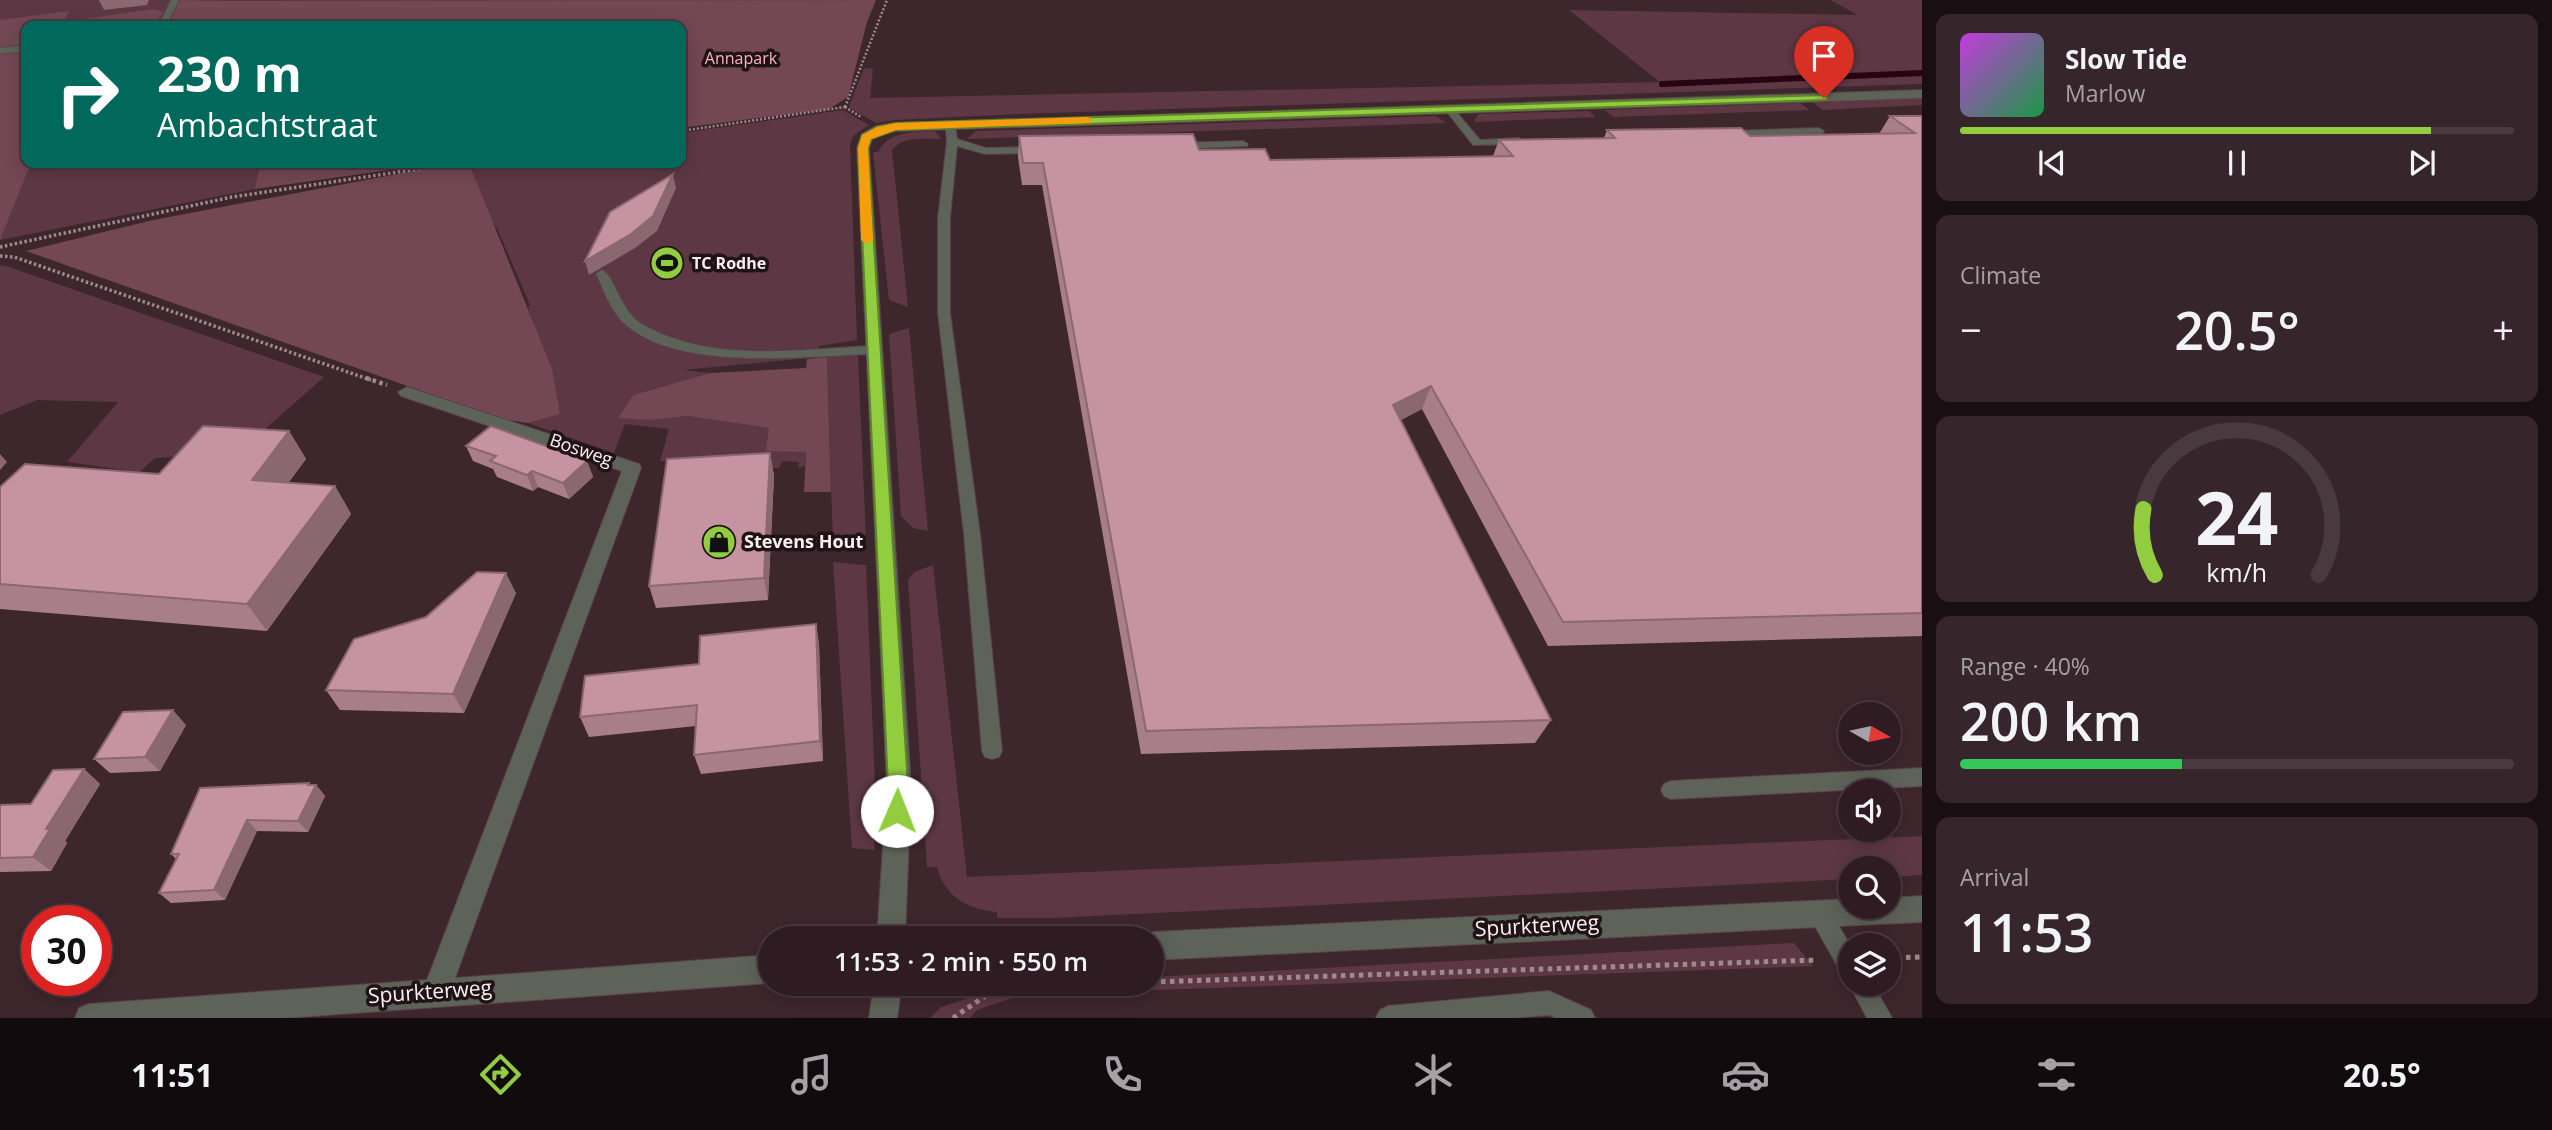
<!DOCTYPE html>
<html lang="en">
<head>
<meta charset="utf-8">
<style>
	:root { --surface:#2e1c22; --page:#36252a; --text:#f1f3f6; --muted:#a7a1a5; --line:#493a40; --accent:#91cd3f }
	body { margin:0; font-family:"Open Sans",sans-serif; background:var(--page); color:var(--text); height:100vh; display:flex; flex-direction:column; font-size:26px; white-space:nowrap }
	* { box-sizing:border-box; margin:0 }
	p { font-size:23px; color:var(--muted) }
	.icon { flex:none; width:38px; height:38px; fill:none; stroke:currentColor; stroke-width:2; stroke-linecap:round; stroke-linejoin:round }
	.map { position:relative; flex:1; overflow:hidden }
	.sheet { display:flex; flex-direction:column; gap:14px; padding:14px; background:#190f13; width:630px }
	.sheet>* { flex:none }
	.banner { position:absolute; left:21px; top:21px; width:665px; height:147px; border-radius:14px; box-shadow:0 4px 18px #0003,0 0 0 2px var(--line); background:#00695c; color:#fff; overflow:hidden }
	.needle { width:46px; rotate:99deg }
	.tools { position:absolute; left:1838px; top:702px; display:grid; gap:14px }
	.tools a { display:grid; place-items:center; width:63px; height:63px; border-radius:50%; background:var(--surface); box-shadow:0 4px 18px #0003,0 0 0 2px var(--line); font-size:35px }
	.speed { position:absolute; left:21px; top:905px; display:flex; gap:14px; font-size:35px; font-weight:700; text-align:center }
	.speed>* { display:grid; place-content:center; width:91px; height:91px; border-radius:50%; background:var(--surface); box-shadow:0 4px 18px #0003,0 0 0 2px var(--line); line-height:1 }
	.speed .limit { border:10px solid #d22; background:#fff; color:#111 }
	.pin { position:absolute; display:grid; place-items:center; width:60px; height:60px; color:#fff; margin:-72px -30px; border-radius:50% 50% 50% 0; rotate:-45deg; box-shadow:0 0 7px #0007 }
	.pin .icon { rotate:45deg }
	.me { position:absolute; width:77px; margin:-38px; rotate:1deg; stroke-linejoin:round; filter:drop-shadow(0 0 5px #0008) }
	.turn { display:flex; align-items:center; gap:24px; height:147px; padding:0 21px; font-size:32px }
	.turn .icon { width:91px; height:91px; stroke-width:2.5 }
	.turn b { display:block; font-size:49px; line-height:60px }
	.big { font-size:52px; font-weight:600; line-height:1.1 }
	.sheet .card { flex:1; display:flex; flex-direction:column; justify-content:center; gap:10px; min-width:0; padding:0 24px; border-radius:14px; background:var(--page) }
	.sheet .dial { align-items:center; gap:0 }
	.dial svg { height:182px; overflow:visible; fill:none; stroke:var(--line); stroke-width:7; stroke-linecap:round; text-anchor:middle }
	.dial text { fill:var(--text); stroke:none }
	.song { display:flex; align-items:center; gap:21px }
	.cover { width:84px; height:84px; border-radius:10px; background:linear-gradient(135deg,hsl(290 70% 55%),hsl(140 70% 35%)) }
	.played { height:7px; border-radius:4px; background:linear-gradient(90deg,var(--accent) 85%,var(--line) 85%) }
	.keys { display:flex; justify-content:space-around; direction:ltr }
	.heat { display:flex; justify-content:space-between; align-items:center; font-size:38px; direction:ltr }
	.charge { height:10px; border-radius:5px; background:linear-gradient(90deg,#34c759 40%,var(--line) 0) }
	.trip { position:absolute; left:758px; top:926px; width:406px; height:70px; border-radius:35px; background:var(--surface); box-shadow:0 4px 18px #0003,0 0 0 2px var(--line); font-weight:600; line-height:70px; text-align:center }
	.tabs { display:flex; height:112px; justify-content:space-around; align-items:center; background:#120b0e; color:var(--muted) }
	.tabs .icon { width:49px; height:49px }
	.tabs .active { color:var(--accent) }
	.tabs b { font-size:32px; color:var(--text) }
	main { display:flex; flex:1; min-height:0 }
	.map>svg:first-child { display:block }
	.green { fill:#5d3844 }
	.forest { fill:#734754 }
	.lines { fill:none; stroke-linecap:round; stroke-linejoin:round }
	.stream { stroke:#270412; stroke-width:6 }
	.service-casing { stroke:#594249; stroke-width:2 }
	.minor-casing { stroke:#594249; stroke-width:2 }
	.path-far3 { stroke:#9e8a8f; stroke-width:2.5; stroke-dasharray:2 2; stroke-linecap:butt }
	.path-far2 { stroke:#9e8a8f; stroke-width:3.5; stroke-dasharray:2.5 2.5; stroke-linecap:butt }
	.path-far1 { stroke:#9e8a8f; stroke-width:4.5; stroke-dasharray:3.5 3.5; stroke-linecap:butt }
	.path { stroke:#9e8a8f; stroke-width:5; stroke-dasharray:4.5 4.5; stroke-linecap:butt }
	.service { fill:#5e6359; fill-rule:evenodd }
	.minor { fill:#5e6359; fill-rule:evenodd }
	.wall { fill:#a97e8b }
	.shaded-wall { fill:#8a6771 }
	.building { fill:#c593a2; stroke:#8a6771; stroke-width:2 }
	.route { fill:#91cd3f; stroke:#5e8529; stroke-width:2 }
	.slow { fill:#f59e0b }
	.labels { text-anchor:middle; stroke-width:7; stroke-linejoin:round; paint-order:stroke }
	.far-park-label { font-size:16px; fill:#feb1c8; stroke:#1e1316 }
	.far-poi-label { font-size:16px; font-weight:bold; fill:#ffeef2; stroke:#1e1316; text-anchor:start }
	.street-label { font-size:18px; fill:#ffeef2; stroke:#1e1316 }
	.poi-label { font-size:18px; font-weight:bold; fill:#ffeef2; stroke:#1e1316; text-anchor:start }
	.near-street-label { font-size:21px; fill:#ffeef2; stroke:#1e1316 }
</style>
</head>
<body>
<main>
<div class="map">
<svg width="1922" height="1018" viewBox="0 0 1922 1018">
	<rect width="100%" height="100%" fill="#3e262d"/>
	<g class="green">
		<path d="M 0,0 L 869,0 L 681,26 L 26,26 L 26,163 L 414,163 L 256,186 L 255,189 L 0,240 Z"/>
		<path d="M 1830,0 L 1922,0 L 1922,84 L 1020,114 L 895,120 L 876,123 L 850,108 L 850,104 L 864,68 L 873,69 L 870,98 L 1660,82 L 1569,10 L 1858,15 Z"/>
		<path d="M 1922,97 L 1922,105 L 1823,110 L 1812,102 Z"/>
		<path d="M 1800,103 L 1810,110 L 1614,117 L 1604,110 Z"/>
		<path d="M 843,110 L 869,125 L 853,136 L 850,145 L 857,340 L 819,346 L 818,357 L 683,370 L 710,373 L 633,395 L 619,417 L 652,420 L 687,416 L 770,428 L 806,452 L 805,466 L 798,468 L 799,462 L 783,461 L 779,468 L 727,468 L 727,463 L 660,461 L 669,429 L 625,424 L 614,453 L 528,423 L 560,414 L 528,307 L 530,305 L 497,228 L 483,210 L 487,207 L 481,208 L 465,186 L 477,183 L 469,163 L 681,163 L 681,133 Z"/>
		<path d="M 1589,111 L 1595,117 L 1474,122 L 1478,114 Z"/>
		<path d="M 1436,116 L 1446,123 L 967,139 L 976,131 Z"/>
		<path d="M 935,131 L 941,139 C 925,139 902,136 892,150 L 908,307 L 889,300 L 873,152 L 878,152 C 888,131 914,132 935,131 Z"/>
		<path d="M 0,265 L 9,267 L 324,377 L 255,438 L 196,456 L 155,458 L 139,472 L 67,462 L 118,402 L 37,400 L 0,415 Z"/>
		<path d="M 909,328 L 928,531 L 913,528 L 901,516 L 889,334 Z"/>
		<path d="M 855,354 L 858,356 L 866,538 L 833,544 L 827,357 Z"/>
		<path d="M 833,562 L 866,565 L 876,810 L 874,850 L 852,848 Z"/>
		<path d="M 933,565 L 967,877 L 1922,836 L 1922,875 L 1888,877 L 1888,868 L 1850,868 L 1850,879 L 1053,918 L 997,918 L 997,912 C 967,909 945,897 937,867 L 927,867 L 908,580 L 914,572 Z"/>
		<path d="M 1794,943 L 1813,966 L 1021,995 L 977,1010 L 970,1018 L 930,1018 L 941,1007 L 979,995 L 980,986 L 1152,984 L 1152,977 Z"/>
	</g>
	<g class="forest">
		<path d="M 180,0 L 223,1 L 876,0 L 867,22 L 848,97 L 829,109 L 681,128 L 681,26 L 167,26 Z"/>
		<path d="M 153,9 L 164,12 L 151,26 L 26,26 L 26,47 L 0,50 L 0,20 L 69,11 L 63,22 Z"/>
		<path d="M 26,50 L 26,163 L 43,163 L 30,165 L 0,240 L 0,53 Z"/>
		<path d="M 260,163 L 439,163 L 255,189 Z"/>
		<path d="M 456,163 L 469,163 L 552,369 L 560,414 L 528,423 L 501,419 L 26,251 L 153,220 Z"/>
		<path d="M 827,357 L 831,492 L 804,492 L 806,452 L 766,451 L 769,428 L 687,416 L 652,420 L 618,418 L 633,395 L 710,373 L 806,368 L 807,359 Z"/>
	</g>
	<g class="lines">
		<path class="stream" d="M 1662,84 L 1922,73"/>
		<defs>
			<g id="service">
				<path d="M 171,0 L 179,0 L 166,26 L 158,26 Z"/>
				<path d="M 26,45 L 26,51 L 0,54 L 0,48 Z"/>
				<path d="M 1447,108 L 1453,108 L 1480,140 L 1519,138 L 1524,141 L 1519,144 L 1473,145 L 1447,112 Z"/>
				<path d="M 950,121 L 955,124 L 957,139 L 986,148 L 1037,147 L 1042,150 L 1037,153 L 985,154 L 957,146 L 950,218 L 950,313 L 980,534 L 1002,751 L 999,757 L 992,759 L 985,757 L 982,751 L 964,534 L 938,313 L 938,218 L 947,141 L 945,124 Z"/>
				<path d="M 1819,128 L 1824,131 L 1823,133 L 1727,137 L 1722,134 L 1727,131 Z"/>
				<path d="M 1243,141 L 1248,144 L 1247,146 L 1179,149 L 1174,146 L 1179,143 Z"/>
				<path d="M 602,270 C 614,275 621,312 642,324 C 710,364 798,349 873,346 L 880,350 L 873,354 C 805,356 680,372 626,325 C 611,312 604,291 596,274 Z"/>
				<path d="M 1922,768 L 1922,786 L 1671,799 L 1664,796 L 1661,790 L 1664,784 L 1671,781 Z"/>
				<path d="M 1818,901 L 1826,904 L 1850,945 L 1850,977 L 1842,974 L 1807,912 L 1810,904 Z"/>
				<path d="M 1850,981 L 1850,984 L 1873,984 L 1892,1018 L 1867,1018 L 1849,984 Z"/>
				<path d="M 1549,991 L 1591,1010 L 1595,1018 L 1556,1018 L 1549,1015 L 1512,1018 L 1376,1018 L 1380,1010 L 1388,1006 Z"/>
			</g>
			<g id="minor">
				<path d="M 1922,90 L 1922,98 L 896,131 L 883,132 L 872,139 L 869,148 L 911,786 L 905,938 L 877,938 L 887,786 L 857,148 L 862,134 L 876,126 L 896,123 Z"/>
				<path d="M 407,387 L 639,464 L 641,468 L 455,978 L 770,955 L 770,983 L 285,1018 L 75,1018 L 79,1008 L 89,1004 L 427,980 L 622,471 L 401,396 L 398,392 Z"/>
				<path d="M 1922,896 L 1922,922 L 1152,960 L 1152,938 L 1142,938 L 1152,932 L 1850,899 L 1850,906 L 1888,906 L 1888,898 Z"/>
				<path d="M 874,984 L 902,984 L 897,1018 L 869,1018 Z"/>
			</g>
		</defs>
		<use href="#service" class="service-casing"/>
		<use href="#minor" class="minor-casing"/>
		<g class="path-far3">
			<path d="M 845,107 L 887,0"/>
			<path d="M 845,107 L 861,117"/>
			<path d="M 681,131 L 845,107"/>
			<path d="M 440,166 L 457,163"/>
		</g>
		<g class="path-far2">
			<path d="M 0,247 L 232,197 L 451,164"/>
			<path d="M 0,256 L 14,257 L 371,380"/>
		</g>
		<path class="path-far1" d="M 366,378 L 387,385"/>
		<g class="path">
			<path d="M 1888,958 L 1922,957"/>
			<path d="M 1152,982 L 1817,960"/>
			<path d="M 953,1018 L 997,988 L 1103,984"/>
		</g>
		<use href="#service" class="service"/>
		<use href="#minor" class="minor"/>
	</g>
	<g class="wall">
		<path d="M 1890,116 L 1922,116 L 1922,636 L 1548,646 L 1422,409 L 1401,420 L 1551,720 L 1535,743 L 1141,754 L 1042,185 L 1022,185 L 1018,157 L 1019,136 L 1199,150 L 1270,160 L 1493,156 L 1499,140 L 1604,138 L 1607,130 L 1750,136 L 1879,134 Z"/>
		<path d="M 289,431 L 306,459 L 288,483 L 335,486 L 351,514 L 267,631 L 0,609 L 0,487 L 159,474 Z"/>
		<path d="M 466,446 L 587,461 L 593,477 L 569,499 L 538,487 L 533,491 L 497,477 L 493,469 L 473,461 Z"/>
		<path d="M 770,453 L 774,476 L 768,600 L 656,608 L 649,586 Z"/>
		<path d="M 516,593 L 464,713 L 340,710 L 326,690 L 426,617 Z"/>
		<path d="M 816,624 L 819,645 L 823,761 L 701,774 L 694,755 L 696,726 L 589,737 L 580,717 L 699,664 Z"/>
		<path d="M 186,725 L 160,771 L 110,773 L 94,759 Z"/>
		<path d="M 84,769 L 100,784 L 65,841 L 67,843 L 51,871 L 0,872 L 0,805 L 31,804 Z"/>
		<path d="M 311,785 L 316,785 L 325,796 L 308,832 L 257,831 L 225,900 L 171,903 L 159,893 L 176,859 L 171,854 Z"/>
	</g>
	<g class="shaded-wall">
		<path d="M 99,0 L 149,0 L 147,5 L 104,10 Z"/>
		<path d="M 673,174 L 676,188 L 657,231 L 635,248 L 589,275 L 585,261 Z"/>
		<path d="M 1431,386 L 1422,409 L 1384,428 L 1393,405 Z"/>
		<path d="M 289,431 L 306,459 L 270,508 L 252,480 Z"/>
		<path d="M 770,453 L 774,476 L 768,600 L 764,578 Z"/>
		<path d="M 0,454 L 7,462 L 0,470 Z"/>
		<path d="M 587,461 L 593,477 L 569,499 L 563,483 Z"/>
		<path d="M 532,471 L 538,487 L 533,491 L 527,475 Z"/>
		<path d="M 335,486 L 351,514 L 267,631 L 247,604 Z"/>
		<path d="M 506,573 L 516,593 L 464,713 L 453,694 Z"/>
		<path d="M 816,624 L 819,645 L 823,761 L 820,741 Z"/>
		<path d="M 173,710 L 186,725 L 160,771 L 145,757 Z"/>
		<path d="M 84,769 L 100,784 L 65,841 L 67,843 L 51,871 L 33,857 L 46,829 Z"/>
		<path d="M 309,783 L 314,789 L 316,785 L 325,796 L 308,832 L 298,821 Z"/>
		<path d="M 247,820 L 257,831 L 225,900 L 214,890 Z"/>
	</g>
	<g class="building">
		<path d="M 1890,116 L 1922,116 L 1922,613 L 1563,622 L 1431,386 L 1393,405 L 1551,720 L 1146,731 L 1043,163 L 1023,163 L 1019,136 L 1193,134 L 1199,150 L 1265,149 L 1270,160 L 1513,156 L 1499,140 L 1615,138 L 1607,130 L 1741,128 L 1750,136 L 1915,133 Z"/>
		<path d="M 673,174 L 653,216 L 631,234 L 585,261 L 610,212 Z"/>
		<path d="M 203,426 L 289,431 L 252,480 L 335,486 L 247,604 L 0,584 L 0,487 L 25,464 L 159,474 Z"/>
		<path d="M 491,426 L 587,461 L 563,483 L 532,471 L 527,475 L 490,461 L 496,456 L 466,446 Z"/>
		<path d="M 770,453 L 764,578 L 649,586 L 667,459 Z"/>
		<path d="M 477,572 L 506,573 L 453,694 L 326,690 L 354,639 L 426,617 Z"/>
		<path d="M 816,624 L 820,741 L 694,755 L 697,705 L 580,717 L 585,676 L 699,664 L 700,636 Z"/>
		<path d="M 173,710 L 145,757 L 94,759 L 123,712 Z"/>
		<path d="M 84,769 L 46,829 L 50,829 L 33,857 L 0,858 L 0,805 L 31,804 L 53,770 Z"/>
		<path d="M 309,783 L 308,785 L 316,785 L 298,821 L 247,820 L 214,890 L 159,893 L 179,854 L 171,854 L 200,788 Z"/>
	</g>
	<path class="route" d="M 1824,95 L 1827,96 L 1827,100 L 896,130 L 871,139 L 868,148 L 908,786 L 908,811 L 905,818 L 897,821 L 890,818 L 887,811 L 888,786 L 858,148 L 862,135 L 877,127 L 896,123 Z"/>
	<path class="slow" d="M 1087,117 L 1091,118 L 1091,123 L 896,130 L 871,139 L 868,148 L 873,240 L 867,244 L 861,240 L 858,148 L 862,135 L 877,127 L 896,123 Z"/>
	<defs>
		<symbol id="stadium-disc" viewBox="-11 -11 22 22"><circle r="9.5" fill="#91cd3f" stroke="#1e1316"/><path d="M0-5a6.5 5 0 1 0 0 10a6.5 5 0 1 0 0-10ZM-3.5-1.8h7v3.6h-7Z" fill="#111"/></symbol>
		<symbol id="shop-disc" viewBox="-11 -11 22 22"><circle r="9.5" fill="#91cd3f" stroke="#1e1316"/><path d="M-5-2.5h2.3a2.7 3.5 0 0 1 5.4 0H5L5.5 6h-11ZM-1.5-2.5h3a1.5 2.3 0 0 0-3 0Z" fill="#111"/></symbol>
	</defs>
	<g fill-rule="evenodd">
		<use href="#stadium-disc" x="648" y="244" width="38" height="38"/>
		<use href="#shop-disc" x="700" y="523" width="38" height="38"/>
	</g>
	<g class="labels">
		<g class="far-park-label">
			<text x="741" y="64">Annapark</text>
		</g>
		<g class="far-poi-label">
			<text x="692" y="269">TC Rodhe</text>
		</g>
		<g class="street-label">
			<text transform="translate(581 450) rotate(19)" y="6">Bosweg</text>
		</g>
		<g class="poi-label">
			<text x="744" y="548">Stevens Hout</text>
		</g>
		<g class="near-street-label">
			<text transform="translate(1537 926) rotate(-3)" y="7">Spurkterweg</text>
			<text transform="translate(430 992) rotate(-4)" y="7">Spurkterweg</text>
		</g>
	</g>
</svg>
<div class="tools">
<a><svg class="needle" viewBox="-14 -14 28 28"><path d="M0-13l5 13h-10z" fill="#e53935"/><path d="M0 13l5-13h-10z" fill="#a7a1a5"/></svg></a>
<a><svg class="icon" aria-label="sound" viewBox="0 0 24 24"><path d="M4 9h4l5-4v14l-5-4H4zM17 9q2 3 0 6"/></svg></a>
<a><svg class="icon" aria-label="search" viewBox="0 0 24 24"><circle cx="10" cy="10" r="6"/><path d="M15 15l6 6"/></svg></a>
<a><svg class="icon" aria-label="layers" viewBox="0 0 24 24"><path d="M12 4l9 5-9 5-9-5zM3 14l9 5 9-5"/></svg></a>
</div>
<div class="speed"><div class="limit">30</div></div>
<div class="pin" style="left:1824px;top:98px;background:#d93025"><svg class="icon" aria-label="arrive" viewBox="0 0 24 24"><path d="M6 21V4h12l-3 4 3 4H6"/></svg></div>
<svg class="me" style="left:897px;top:811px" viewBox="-20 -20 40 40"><circle r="19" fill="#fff"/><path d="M0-13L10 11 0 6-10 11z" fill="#91cd3f"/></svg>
<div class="trip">11:53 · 2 min · 550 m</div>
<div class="banner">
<div class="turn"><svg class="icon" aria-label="right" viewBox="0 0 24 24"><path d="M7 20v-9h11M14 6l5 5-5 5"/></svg><div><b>230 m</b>Ambachtstraat</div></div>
</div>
</div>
<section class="sheet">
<div class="card">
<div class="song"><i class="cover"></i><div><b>Slow Tide</b><p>Marlow</p></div></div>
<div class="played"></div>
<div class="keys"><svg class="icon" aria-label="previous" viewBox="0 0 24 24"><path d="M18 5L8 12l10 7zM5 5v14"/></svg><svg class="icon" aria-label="pause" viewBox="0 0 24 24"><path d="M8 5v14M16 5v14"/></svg><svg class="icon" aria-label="next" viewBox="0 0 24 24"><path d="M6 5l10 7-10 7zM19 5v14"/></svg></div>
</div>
<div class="card"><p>Climate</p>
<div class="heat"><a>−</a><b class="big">20.5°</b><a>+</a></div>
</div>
<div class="card dial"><svg viewBox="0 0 100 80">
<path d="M14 69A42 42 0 1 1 86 69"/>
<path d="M14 69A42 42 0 0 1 9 40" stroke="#91cd3f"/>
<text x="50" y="56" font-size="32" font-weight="700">24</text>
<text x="50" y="72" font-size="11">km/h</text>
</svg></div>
<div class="card"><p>Range · 40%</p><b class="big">200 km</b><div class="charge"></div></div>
<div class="card"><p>Arrival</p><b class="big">11:53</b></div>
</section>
</main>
<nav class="tabs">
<b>11:51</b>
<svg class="icon active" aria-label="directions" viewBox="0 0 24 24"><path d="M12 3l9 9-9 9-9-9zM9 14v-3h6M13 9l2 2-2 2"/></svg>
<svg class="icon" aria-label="music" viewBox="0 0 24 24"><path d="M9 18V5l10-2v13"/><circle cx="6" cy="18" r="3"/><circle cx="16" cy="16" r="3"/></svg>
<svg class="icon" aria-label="phone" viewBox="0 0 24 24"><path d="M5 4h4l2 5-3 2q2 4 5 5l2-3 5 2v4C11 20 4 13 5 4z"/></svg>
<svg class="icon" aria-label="climate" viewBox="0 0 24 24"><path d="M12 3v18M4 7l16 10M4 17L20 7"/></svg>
<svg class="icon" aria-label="car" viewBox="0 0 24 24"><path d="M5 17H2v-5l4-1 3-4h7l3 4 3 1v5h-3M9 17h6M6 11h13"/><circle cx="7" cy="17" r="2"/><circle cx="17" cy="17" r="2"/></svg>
<svg class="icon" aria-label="filters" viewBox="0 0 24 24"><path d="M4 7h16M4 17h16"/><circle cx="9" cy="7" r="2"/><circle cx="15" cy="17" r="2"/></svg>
<b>20.5°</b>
</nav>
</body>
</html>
